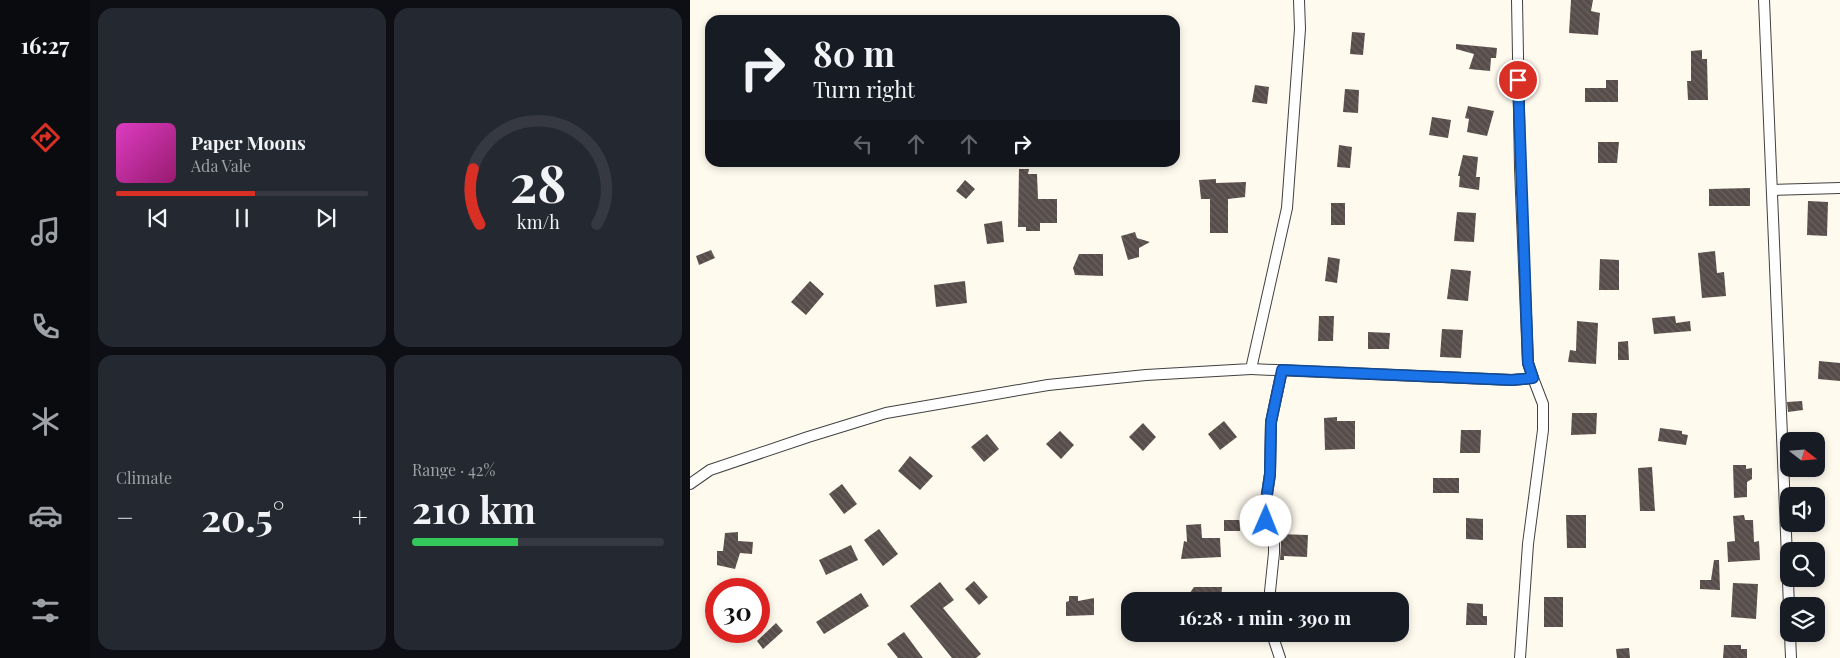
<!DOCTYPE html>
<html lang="en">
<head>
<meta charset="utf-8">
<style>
	:root { --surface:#171b24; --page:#242831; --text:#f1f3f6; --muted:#9ea1a6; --line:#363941; --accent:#d93025 }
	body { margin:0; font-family:"Playfair Display",serif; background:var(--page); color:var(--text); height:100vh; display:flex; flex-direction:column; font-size:19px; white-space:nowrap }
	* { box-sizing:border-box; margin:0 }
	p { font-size:16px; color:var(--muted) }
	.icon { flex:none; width:28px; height:28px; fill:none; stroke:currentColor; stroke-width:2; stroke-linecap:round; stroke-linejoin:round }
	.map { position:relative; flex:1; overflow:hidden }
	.panel { display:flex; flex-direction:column; gap:8px; padding:8px; background:#0d0f14; width:600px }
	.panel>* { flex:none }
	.top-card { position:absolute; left:15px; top:15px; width:475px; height:152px; border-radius:15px; box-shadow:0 2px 8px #0003; background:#171b24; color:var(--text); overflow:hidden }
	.needle { width:32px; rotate:107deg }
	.fabs { position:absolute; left:1090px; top:432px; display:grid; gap:10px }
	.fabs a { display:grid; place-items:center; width:45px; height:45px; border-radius:10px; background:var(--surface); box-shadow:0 2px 8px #0003; font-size:25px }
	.speed { position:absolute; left:15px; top:578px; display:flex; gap:10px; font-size:25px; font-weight:700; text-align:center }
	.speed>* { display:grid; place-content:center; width:65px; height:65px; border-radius:50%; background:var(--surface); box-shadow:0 2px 8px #0003; line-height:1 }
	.speed .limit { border:8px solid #d22; background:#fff; color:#111 }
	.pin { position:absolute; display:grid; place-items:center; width:42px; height:42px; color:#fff; margin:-21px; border:2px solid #fff; border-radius:50%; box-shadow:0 1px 5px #0007 }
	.me { position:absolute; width:55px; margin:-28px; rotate:1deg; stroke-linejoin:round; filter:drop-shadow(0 0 4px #0008) }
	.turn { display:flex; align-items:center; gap:18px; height:105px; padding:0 25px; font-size:22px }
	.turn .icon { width:65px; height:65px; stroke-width:2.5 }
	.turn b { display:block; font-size:35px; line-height:42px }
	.lanes { display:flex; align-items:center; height:48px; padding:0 25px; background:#0003; justify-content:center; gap:25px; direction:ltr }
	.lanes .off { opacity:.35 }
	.big { font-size:38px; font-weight:700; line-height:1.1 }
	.panel .card { flex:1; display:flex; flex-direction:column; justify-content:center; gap:8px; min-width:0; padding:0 18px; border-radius:15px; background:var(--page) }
	.panel .dial { align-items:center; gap:0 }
	.dial svg { height:130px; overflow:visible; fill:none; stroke:var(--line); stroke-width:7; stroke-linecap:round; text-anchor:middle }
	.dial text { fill:var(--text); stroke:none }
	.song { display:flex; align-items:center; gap:15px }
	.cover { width:60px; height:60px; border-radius:8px; background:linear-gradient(135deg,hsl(310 70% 55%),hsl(320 70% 35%)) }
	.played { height:5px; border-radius:2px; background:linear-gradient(90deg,var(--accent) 55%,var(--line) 55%) }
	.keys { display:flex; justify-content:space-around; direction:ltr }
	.heat { display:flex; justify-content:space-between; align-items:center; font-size:28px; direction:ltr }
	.charge { height:8px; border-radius:4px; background:linear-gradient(90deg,#34c759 42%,var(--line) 0) }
	.panel .tiles { flex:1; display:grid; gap:8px; grid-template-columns:repeat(2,1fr) }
	.trip { position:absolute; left:431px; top:592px; width:288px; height:50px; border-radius:15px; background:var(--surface); box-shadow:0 2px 8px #0003; font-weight:700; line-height:50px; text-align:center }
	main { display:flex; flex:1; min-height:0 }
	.menu { display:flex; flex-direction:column; width:90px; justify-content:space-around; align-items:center; background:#090b0e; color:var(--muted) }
	.menu .icon { width:35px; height:35px }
	.menu .current { color:var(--accent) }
	.menu b { font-size:22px; color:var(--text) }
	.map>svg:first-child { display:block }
	.building { fill:url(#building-back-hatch) }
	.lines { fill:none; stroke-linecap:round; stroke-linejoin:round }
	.minor-casing { stroke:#414141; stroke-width:12 }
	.minor { stroke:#fff; stroke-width:10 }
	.route-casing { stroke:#114b97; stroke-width:12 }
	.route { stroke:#1a73e8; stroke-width:9 }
</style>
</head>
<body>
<main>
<nav class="menu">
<b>16:27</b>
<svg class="icon current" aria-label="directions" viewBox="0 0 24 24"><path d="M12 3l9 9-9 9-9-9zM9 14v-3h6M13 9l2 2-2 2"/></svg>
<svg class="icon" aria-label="music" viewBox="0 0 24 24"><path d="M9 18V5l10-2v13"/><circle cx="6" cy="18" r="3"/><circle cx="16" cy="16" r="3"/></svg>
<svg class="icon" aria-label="phone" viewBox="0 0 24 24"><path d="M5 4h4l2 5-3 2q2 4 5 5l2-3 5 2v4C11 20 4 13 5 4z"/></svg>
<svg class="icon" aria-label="climate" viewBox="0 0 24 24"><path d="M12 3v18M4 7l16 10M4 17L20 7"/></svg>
<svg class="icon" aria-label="car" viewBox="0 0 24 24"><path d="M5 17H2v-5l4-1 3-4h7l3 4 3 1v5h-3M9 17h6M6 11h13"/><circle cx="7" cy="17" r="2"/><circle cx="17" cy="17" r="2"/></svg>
<svg class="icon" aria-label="filters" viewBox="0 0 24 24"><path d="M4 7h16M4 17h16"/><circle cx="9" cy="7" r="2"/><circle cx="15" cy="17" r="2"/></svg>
</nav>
<section class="panel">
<div class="tiles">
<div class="card">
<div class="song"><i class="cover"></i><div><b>Paper Moons</b><p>Ada Vale</p></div></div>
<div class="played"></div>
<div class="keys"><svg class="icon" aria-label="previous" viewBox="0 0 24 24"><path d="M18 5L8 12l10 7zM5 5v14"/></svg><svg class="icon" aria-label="pause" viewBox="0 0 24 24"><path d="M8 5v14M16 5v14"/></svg><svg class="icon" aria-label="next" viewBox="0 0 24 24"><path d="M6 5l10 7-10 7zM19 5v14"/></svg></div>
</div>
<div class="card dial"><svg viewBox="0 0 100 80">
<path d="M14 69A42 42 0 1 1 86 69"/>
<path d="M14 69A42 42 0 0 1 10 35" stroke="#d93025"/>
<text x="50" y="56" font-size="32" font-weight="700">28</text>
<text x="50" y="72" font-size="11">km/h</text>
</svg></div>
<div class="card"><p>Climate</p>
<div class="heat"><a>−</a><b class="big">20.5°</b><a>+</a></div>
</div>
<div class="card"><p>Range · 42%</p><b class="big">210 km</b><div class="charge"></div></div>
</div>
</section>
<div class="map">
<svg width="1150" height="658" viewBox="0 0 1150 658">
	<defs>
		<pattern id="building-back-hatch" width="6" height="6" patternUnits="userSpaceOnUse" patternTransform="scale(1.25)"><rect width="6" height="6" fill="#574d4a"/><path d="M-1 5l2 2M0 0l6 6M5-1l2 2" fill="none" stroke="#6a6260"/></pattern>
	</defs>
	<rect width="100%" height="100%" fill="#fffaee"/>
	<g class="building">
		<path d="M 881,0 L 903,0 L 901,11 L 910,13 L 908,35 L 879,33 Z"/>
		<path d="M 662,32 L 675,33 L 673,55 L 660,54 Z"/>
		<path d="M 766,44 L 807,48 L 806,58 L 801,58 L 800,71 L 779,69 L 784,54 L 766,49 Z"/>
		<path d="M 1012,50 L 1012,59 L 1017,59 L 1018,100 L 998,100 L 997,81 L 1001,81 L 1001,51 Z"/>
		<path d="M 916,80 L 928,80 L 928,102 L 895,102 L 895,88 L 916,88 Z"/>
		<path d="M 565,85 L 579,87 L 577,104 L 562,102 Z"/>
		<path d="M 655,89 L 669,90 L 668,113 L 653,112 Z"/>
		<path d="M 778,106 L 804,111 L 797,136 L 777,132 L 779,119 L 775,118 Z"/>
		<path d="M 742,117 L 761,120 L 758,138 L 739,135 Z"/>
		<path d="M 908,142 L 929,142 L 927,163 L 908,163 Z"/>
		<path d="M 649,145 L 662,147 L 660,168 L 647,167 Z"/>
		<path d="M 773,155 L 788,157 L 786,177 L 790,177 L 789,190 L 769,187 L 770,176 L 768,176 Z"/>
		<path d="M 329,169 L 339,169 L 338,174 L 347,174 L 348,199 L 367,199 L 367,223 L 350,223 L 350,231 L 336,231 L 336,227 L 328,227 Z"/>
		<path d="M 526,179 L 526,183 L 556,182 L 555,197 L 538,199 L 538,233 L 520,233 L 520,199 L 511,199 L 509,180 Z"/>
		<path d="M 275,180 L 285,189 L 276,199 L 266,191 Z"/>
		<path d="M 1060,188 L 1060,206 L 1019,206 L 1019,189 Z"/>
		<path d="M 1118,201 L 1138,202 L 1137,236 L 1117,235 Z"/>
		<rect x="641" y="203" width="14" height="22"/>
		<path d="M 767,212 L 786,213 L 784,242 L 764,241 Z"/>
		<path d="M 312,221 L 314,242 L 297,244 L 294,224 Z"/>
		<path d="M 445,232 L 447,238 L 460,242 L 449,248 L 449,257 L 438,260 L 431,236 Z"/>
		<path d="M 21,250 L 25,258 L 9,265 L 6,256 Z"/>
		<path d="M 1025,251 L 1027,273 L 1034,272 L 1036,296 L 1012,298 L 1008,253 Z"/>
		<path d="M 389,254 L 413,254 L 413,276 L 385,275 L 383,268 Z"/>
		<path d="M 638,257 L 650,259 L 647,283 L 635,281 Z"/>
		<path d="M 910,259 L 929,260 L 929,290 L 909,290 Z"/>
		<path d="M 761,269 L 781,271 L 778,301 L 757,299 Z"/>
		<path d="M 120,281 L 134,294 L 116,315 L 101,302 Z"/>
		<path d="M 275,281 L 277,303 L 246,307 L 244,285 Z"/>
		<path d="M 629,316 L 644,316 L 643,341 L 628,341 Z"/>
		<path d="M 985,316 L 986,323 L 1000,321 L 1001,331 L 964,334 L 962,318 Z"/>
		<path d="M 887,321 L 908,323 L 906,364 L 878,362 L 880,350 L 886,351 Z"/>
		<path d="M 752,329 L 773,330 L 771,358 L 750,357 Z"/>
		<path d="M 678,332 L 700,333 L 699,349 L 678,349 Z"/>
		<path d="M 938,341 L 939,360 L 928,360 L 928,342 Z"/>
		<path d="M 1129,361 L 1150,363 L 1150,381 L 1128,379 Z"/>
		<path d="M 1112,401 L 1113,410 L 1098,412 L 1097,402 Z"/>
		<path d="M 882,413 L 907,413 L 906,434 L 881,435 Z"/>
		<path d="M 647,417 L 647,421 L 665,421 L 665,449 L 635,450 L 634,418 Z"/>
		<path d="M 534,421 L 547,437 L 530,450 L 518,434 Z"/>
		<path d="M 453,423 L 466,437 L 453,451 L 439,437 Z"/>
		<path d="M 970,428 L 992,431 L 992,434 L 998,435 L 996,445 L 968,441 Z"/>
		<path d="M 771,430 L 791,430 L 790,453 L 770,453 Z"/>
		<path d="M 370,431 L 384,445 L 371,459 L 356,444 Z"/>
		<path d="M 297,434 L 309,449 L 294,462 L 281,447 Z"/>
		<path d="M 220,456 L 243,476 L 230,490 L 208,471 Z"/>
		<path d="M 1043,465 L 1056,465 L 1056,469 L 1062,468 L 1062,479 L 1057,482 L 1057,497 L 1044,498 Z"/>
		<path d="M 962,467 L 965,511 L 950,511 L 948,468 Z"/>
		<rect x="743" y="478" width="26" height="15"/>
		<path d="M 152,484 L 167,504 L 154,514 L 139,494 Z"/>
		<path d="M 876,515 L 896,515 L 896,548 L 877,548 Z"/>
		<path d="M 1054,515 L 1055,520 L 1063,520 L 1064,542 L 1069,541 L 1070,560 L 1038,562 L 1037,542 L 1045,541 L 1043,516 Z"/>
		<path d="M 776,518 L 793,519 L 793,540 L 776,539 Z"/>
		<rect x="534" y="520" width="16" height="11"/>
		<path d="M 511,524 L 512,538 L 530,538 L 531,557 L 491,559 L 494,541 L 497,542 L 496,525 Z"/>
		<path d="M 189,529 L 208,554 L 193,566 L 174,540 Z"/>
		<path d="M 48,532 L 48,541 L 63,542 L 62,554 L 50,553 L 45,569 L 27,565 L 27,551 L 33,551 L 35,533 Z"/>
		<path d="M 588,534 L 618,535 L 617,557 L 594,556 L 594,560 L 590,560 L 591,543 Z"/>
		<path d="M 161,545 L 168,560 L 136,575 L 129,560 Z"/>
		<path d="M 1024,560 L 1029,560 L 1030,590 L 1010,589 L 1010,580 L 1021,580 Z"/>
		<path d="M 284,581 L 298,597 L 289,605 L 275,589 Z"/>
		<path d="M 250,582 L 264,600 L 253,608 L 291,654 L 286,658 L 262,658 L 220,606 Z"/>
		<path d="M 1043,583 L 1068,584 L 1066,619 L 1041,617 Z"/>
		<path d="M 504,587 L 532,587 L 531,601 L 503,601 L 503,598 L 497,597 Z"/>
		<path d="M 171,593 L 179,606 L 134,634 L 126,622 Z"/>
		<path d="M 379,596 L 388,596 L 388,601 L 404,598 L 404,615 L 376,616 L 376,602 L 379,601 Z"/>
		<rect x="854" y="597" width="19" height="30"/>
		<path d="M 777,603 L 793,604 L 793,616 L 797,616 L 797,625 L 776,625 Z"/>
		<path d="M 86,623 L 93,631 L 73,649 L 67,641 Z"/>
		<path d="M 214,632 L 233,658 L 208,658 L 197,644 Z"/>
		<path d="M 1034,645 L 1051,645 L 1051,649 L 1057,649 L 1057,658 L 1033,658 Z"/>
		<path d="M 939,648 L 940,658 L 927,658 L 926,649 Z"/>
	</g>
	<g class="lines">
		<defs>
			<g id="minor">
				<path d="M 827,0 L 830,168 L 838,363 L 843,378"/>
				<path d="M 1074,0 L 1099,606"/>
				<path d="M 1083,190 L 1150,188"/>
				<path d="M 561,369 L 822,380 L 843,378 L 853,404 L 853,430 L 838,544 L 830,658"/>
				<path d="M 0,484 L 20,470 L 118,437 L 196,413 L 358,385 L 456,375 L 561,369 L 597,208 L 610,29 L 609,0"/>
				<path d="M 579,601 L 584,553 L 584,543 L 576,521 L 576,501 L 580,474 L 581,422 L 592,370"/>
				<path d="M 582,634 L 590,658"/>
				<path d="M 1100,634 L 1101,658"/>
			</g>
		</defs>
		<use href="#minor" class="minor-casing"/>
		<use href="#minor" class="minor"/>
	</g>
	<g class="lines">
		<defs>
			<path id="route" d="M 576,521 L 576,501 L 580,474 L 581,422 L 592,370 L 822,380 L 843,378 L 838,363 L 828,80"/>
		</defs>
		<use href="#route" class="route-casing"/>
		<use href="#route" class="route"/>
	</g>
</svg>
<div class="fabs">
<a><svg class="needle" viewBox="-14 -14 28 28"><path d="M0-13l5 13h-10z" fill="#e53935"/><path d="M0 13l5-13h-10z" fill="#9ea1a6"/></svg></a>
<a><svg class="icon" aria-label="sound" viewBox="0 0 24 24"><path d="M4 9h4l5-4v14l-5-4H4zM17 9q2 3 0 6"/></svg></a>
<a><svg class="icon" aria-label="search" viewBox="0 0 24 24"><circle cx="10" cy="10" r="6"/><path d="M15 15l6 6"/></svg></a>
<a><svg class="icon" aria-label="layers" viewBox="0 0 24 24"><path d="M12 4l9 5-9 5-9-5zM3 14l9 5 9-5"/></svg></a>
</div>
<div class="speed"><div class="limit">30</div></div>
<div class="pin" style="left:828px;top:80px;background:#d93025"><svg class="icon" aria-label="arrive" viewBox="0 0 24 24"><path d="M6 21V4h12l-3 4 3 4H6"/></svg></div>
<svg class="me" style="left:576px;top:521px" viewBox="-20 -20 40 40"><circle r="19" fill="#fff"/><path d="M0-13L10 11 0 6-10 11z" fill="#1a73e8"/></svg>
<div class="trip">16:28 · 1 min · 390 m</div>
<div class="top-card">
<div class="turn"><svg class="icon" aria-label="right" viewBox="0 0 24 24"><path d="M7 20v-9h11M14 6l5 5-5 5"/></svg><div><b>80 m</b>Turn right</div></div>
<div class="lanes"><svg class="icon off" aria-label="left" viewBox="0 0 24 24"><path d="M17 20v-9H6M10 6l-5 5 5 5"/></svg><svg class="icon off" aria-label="ahead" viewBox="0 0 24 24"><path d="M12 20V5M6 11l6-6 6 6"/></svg><svg class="icon off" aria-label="ahead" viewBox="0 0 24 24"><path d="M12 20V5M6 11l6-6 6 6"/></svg><svg class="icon" aria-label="right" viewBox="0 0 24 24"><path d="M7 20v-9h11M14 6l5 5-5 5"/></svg></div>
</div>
</div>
</main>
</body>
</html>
